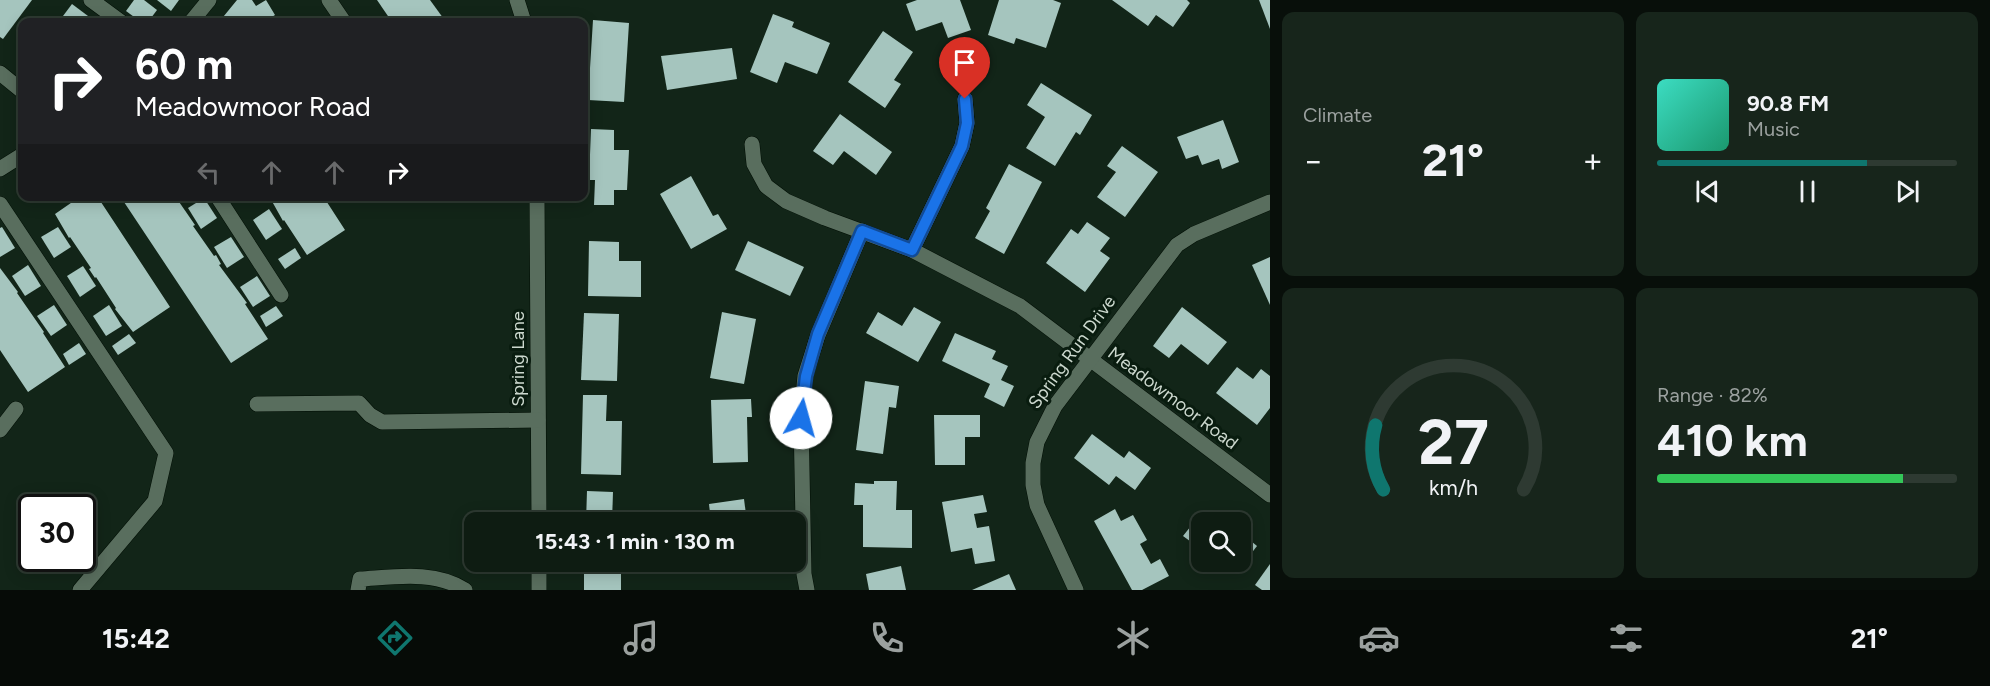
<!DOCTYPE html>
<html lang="en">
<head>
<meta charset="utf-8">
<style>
	:root { --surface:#0e1c12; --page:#17251b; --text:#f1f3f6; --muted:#9ba19f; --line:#2e3a32; --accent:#0f766e }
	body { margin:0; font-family:Figtree,sans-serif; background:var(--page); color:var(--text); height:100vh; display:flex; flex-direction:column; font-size:22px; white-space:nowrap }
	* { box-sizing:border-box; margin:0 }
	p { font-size:20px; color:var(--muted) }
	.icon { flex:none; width:33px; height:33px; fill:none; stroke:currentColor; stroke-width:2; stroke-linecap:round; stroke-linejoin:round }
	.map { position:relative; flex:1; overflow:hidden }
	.panel { display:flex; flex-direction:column; gap:12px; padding:12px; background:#080f0a; width:720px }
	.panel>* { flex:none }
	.guide { position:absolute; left:18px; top:18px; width:570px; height:183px; border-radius:12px; box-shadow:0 3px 15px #0003,0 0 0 2px var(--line); background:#202124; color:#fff; overflow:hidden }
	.fabs { position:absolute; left:1191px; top:512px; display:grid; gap:12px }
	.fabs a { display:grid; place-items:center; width:60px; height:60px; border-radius:12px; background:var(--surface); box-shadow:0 3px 15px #0003,0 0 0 2px var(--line); font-size:30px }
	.speed { position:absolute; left:18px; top:494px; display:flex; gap:12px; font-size:30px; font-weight:700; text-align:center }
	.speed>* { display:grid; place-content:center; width:78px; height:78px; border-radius:50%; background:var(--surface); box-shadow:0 3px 15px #0003,0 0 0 2px var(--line); line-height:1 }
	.speed .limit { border:3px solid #111; border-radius:9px; background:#fff; color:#111 }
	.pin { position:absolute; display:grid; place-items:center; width:51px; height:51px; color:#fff; margin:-62px -26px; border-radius:50% 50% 50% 0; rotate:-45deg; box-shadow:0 0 6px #0007 }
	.pin .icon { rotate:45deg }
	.me { position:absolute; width:66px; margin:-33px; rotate:7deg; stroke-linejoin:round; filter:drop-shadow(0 0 4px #0008) }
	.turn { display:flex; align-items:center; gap:21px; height:126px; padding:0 18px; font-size:27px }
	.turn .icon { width:78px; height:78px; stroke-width:2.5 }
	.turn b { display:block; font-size:42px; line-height:51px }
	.lanes { display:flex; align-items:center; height:57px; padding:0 18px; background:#0003; justify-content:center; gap:30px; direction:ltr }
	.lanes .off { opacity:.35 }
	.big { font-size:45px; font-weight:700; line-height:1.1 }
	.panel .widget { flex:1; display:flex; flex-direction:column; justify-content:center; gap:9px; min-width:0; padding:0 21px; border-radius:12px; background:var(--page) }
	.panel .dial { align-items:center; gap:0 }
	.dial svg { height:156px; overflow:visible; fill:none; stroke:var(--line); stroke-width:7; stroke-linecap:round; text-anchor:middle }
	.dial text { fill:var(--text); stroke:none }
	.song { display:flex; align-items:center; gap:18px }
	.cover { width:72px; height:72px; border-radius:9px; background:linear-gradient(135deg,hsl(170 70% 55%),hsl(160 70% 35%)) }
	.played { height:6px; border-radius:3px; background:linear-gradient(90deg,var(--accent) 70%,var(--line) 70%) }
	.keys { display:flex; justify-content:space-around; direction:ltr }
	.heat { display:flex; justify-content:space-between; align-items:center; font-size:33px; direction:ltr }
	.charge { height:9px; border-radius:4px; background:linear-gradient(90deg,#34c759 82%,var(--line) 0) }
	.panel .tiles { flex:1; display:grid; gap:12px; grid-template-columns:repeat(2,1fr) }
	.trip { position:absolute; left:464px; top:512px; width:342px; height:60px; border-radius:12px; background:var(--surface); box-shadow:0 3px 15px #0003,0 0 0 2px var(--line); font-weight:700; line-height:60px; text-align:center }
	.tabs { display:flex; height:96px; justify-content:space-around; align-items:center; background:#060b07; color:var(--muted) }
	.tabs .icon { width:42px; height:42px }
	.tabs .selected { color:var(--accent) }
	.tabs b { font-size:27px; color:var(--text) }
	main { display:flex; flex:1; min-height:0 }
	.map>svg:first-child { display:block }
	.building { fill:#a5c5be }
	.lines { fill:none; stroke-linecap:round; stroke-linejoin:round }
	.minor-casing { stroke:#000e04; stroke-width:16 }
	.minor { stroke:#596e5e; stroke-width:15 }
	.route-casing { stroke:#114b97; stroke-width:15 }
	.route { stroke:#1a73e8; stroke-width:10 }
	.labels { text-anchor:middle; stroke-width:6; stroke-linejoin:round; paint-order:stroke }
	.street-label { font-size:18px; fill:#ccd8ce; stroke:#091c0f }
</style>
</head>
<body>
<main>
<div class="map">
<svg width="1270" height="590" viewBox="0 0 1270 590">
	<rect width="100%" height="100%" fill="#122518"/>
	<g class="building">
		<path d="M 0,0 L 32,0 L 3,39 L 0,37 Z"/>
		<path d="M 134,0 L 144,0 L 157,10 L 148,22 L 141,22 L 126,11 Z"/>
		<path d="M 157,0 L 179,0 L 171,11 Z"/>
		<path d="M 237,0 L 252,0 L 256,6 L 266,0 L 275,15 L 264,22 L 219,22 Z"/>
		<path d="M 377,0 L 430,0 L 446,22 L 392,22 Z"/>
		<path d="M 917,0 L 960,0 L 971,30 L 948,38 L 942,22 L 916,31 L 906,4 Z"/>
		<path d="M 999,0 L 1053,0 L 1061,3 L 1046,48 L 1016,38 L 1014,44 L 988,35 Z"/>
		<path d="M 1112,0 L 1187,0 L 1190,3 L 1173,27 L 1156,15 L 1148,26 Z"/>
		<path d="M 1259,0 L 1270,0 L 1270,29 Z"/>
		<path d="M 72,4 L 92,19 L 89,22 L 64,22 L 60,20 Z"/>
		<path d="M 773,14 L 794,22 L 792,27 L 830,43 L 817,74 L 785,62 L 777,83 L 750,72 Z"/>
		<path d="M 593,20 L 629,23 L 624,102 L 588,100 Z"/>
		<path d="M 883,31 L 913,52 L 894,80 L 901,84 L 885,108 L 848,82 Z"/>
		<path d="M 732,48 L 737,79 L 667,90 L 661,56 Z"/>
		<path d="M 1041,83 L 1092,115 L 1080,135 L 1076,132 L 1055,166 L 1026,148 L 1045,117 L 1027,105 Z"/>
		<path d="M 840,114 L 892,152 L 876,175 L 844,151 L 833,165 L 813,151 Z"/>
		<path d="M 1223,120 L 1239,162 L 1222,169 L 1219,159 L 1202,165 L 1198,155 L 1186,159 L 1177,137 Z"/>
		<path d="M 591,129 L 614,130 L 614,150 L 629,150 L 627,190 L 614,190 L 614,205 L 594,205 L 595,180 L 589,180 Z"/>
		<path d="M 1122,146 L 1158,172 L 1125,217 L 1097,197 L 1116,172 L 1107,166 Z"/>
		<path d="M 1009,164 L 1042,182 L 1004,254 L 975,238 L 990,211 L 986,208 Z"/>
		<path d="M 691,176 L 713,216 L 718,214 L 727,229 L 691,249 L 660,194 Z"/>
		<path d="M 81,196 L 97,196 L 170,307 L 133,332 L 115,309 L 116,308 L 96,277 L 95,278 L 89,269 L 91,268 L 70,237 L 69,238 L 55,214 Z"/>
		<path d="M 120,196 L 175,196 L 195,225 L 193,226 L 214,256 L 216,255 L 221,264 L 219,265 L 247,303 L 245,304 L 268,339 L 231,363 Z"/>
		<path d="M 269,196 L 323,196 L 345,230 L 307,255 L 284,220 L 283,221 Z"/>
		<path d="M 204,198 L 217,218 L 201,229 L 188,208 Z"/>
		<path d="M 269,209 L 282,229 L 266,240 L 253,220 Z"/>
		<path d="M 1087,222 L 1110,238 L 1100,251 L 1110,258 L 1085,292 L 1046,263 L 1071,229 L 1078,234 Z"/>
		<path d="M 2,227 L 15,248 L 0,257 L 0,228 Z"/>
		<path d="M 58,227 L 71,247 L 54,258 L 41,237 Z"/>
		<path d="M 231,237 L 244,257 L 227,268 L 214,247 Z"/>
		<path d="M 589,241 L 619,242 L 619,261 L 641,261 L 641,297 L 588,296 Z"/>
		<path d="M 748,241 L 804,267 L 790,296 L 735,270 Z"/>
		<path d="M 295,248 L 301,258 L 285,269 L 278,259 Z"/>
		<path d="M 1270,257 L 1270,305 L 1252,265 Z"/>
		<path d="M 28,265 L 41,286 L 25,296 L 12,276 Z"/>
		<path d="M 83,266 L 96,286 L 80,297 L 67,276 Z"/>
		<path d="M 0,268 L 18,292 L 17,293 L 44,332 L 43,333 L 65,367 L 28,392 L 0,350 Z"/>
		<path d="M 257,276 L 270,296 L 253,307 L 240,287 Z"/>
		<path d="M 54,305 L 67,325 L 51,336 L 37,316 Z"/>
		<path d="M 109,305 L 122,326 L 106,336 L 93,316 Z"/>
		<path d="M 276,306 L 283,316 L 266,327 L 260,316 Z"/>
		<path d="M 914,307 L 941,322 L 918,362 L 866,333 L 878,312 L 902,326 Z"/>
		<path d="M 1182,307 L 1227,342 L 1208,365 L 1181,344 L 1169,358 L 1153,346 Z"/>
		<path d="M 722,312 L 756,319 L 744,384 L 710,378 Z"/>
		<path d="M 584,313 L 619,314 L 617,381 L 581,380 Z"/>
		<path d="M 955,333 L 996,351 L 992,359 L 1008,366 L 1001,380 L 1014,386 L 1004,407 L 984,397 L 990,384 L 942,361 Z"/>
		<path d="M 129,334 L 136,343 L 118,355 L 112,346 Z"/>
		<path d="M 79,343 L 86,354 L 69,365 L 63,354 Z"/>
		<path d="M 1237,367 L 1253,379 L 1261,369 L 1270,376 L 1270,408 L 1257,425 L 1216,393 Z"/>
		<path d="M 865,381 L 899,386 L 896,408 L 889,407 L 883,454 L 856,450 Z"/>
		<path d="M 583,395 L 607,395 L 606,421 L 622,421 L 621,475 L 581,474 Z"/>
		<path d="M 751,399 L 752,417 L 747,417 L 748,462 L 713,463 L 711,400 Z"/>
		<path d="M 934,415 L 980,415 L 980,437 L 965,437 L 965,465 L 935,465 Z"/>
		<path d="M 1092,434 L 1124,458 L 1129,451 L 1151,468 L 1135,490 L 1116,476 L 1109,485 L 1074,458 Z"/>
		<path d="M 874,481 L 897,481 L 896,510 L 912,510 L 912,548 L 863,547 L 863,505 L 854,505 L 855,483 L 874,484 Z"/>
		<path d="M 587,491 L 613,492 L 612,522 L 586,522 Z"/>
		<path d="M 983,495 L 987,512 L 974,514 L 977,528 L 989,526 L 995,561 L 975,564 L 972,548 L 951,552 L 942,502 Z"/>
		<path d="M 744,499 L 747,522 L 711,522 L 709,504 Z"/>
		<path d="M 1115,509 L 1121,521 L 1133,515 L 1147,540 L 1140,544 L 1151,564 L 1160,559 L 1169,576 L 1142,590 L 1132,590 L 1094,521 Z"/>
		<path d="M 1202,512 L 1215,522 L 1202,522 L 1202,550 L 1183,536 Z"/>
		<path d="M 1240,532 L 1257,546 L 1243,564 L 1240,562 Z"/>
		<path d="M 717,561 L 752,561 L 752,565 L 718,569 Z"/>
		<path d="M 1270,564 L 1270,590 L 1262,590 L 1255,585 Z"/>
		<path d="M 901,566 L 906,590 L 869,590 L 866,574 Z"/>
		<path d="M 621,571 L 621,590 L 584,590 L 584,572 Z"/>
		<path d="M 1009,574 L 1016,590 L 972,590 Z"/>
	</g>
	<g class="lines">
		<defs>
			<g id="minor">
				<path d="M 91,0 L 121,22"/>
				<path d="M 329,0 L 344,22"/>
				<path d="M 517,0 L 524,22"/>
				<path d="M 191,22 L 209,0"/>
				<path d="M 0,73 L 22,91"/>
				<path d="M 752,144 L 754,164 L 766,186 L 786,201 L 825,218 L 912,250 L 1020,306 L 1270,495"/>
				<path d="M 0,169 L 22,155"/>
				<path d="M 217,196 L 281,295"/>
				<path d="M 537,196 L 539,522"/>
				<path d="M 0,204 L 166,453 L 155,501 L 80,590"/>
				<path d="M 912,250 L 962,146 L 967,123 L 965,99"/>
				<path d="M 257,404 L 359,403 L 370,415 L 382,422 L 538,420"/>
				<path d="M 0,430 L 16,409"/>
				<path d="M 539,561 L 539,590"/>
				<path d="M 358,590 L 360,579 C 394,577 435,570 465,590"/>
				<path d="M 807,590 L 804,574 L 801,418 L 805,376 L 818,335 L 862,231"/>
				<path d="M 1076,590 L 1037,505 L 1033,485 L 1033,463 L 1037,442 L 1055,406 L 1177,245 L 1194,234 L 1270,202"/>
			</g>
		</defs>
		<use href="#minor" class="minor-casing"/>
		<use href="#minor" class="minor"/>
	</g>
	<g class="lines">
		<defs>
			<path id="route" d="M 801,418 L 806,376 L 818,334 L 862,231 L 912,250 L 962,146 L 967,123 L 965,99"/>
		</defs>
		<use href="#route" class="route-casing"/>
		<use href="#route" class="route"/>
	</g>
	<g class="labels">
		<g class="street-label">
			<text transform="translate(1072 352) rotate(-54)" y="6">Spring Run Drive</text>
			<text transform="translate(518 359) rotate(-90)" y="6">Spring Lane</text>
			<text transform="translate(1173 398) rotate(37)" y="6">Meadowmoor Road</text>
		</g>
	</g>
</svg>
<div class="fabs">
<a><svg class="icon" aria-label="search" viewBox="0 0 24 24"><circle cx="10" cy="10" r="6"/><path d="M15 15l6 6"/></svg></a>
</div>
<div class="speed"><div class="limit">30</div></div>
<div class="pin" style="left:965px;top:99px;background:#d93025"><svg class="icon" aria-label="arrive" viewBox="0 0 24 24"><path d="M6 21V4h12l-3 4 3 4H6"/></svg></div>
<svg class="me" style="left:801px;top:418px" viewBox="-20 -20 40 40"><circle r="19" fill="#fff"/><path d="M0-13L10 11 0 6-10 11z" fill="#1a73e8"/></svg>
<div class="trip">15:43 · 1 min · 130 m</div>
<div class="guide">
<div class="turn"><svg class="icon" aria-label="right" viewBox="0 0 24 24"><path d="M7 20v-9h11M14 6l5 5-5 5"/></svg><div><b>60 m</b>Meadowmoor Road</div></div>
<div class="lanes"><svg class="icon off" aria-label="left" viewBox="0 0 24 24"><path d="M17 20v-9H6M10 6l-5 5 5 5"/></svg><svg class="icon off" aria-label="ahead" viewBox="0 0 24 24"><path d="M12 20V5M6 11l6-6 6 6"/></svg><svg class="icon off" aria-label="ahead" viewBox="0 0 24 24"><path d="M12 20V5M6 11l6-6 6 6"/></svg><svg class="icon" aria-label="right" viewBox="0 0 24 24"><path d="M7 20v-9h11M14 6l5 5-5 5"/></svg></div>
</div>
</div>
<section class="panel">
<div class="tiles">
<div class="widget"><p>Climate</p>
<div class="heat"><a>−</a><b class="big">21°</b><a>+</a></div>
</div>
<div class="widget">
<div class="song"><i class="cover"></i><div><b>90.8 FM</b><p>Music</p></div></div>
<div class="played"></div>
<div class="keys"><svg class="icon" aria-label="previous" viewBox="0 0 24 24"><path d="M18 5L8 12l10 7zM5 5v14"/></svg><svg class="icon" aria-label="pause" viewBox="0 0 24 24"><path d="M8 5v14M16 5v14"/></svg><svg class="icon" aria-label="next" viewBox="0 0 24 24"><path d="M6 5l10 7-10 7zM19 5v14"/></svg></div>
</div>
<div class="widget dial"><svg viewBox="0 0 100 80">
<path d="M14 69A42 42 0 1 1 86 69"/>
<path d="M14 69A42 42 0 0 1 10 36" stroke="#0f766e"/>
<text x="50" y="56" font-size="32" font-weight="700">27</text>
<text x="50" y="72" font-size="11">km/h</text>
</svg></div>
<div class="widget"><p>Range · 82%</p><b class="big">410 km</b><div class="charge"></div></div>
</div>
</section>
</main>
<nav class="tabs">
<b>15:42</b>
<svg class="icon selected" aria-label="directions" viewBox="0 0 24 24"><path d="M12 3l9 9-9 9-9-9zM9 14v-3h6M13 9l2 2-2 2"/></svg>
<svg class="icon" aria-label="music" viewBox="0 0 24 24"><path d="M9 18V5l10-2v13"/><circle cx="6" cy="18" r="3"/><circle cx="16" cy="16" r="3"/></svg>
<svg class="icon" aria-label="phone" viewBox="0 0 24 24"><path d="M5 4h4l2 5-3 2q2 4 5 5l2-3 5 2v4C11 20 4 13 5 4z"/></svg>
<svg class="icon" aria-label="climate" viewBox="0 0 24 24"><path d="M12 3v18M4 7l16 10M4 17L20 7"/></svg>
<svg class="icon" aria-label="car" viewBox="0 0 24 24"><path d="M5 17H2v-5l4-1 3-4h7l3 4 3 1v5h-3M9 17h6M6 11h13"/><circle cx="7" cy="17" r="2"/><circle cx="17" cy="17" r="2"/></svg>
<svg class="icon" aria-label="filters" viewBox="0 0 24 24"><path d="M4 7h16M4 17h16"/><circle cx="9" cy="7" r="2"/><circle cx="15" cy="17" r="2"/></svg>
<b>21°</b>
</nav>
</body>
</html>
